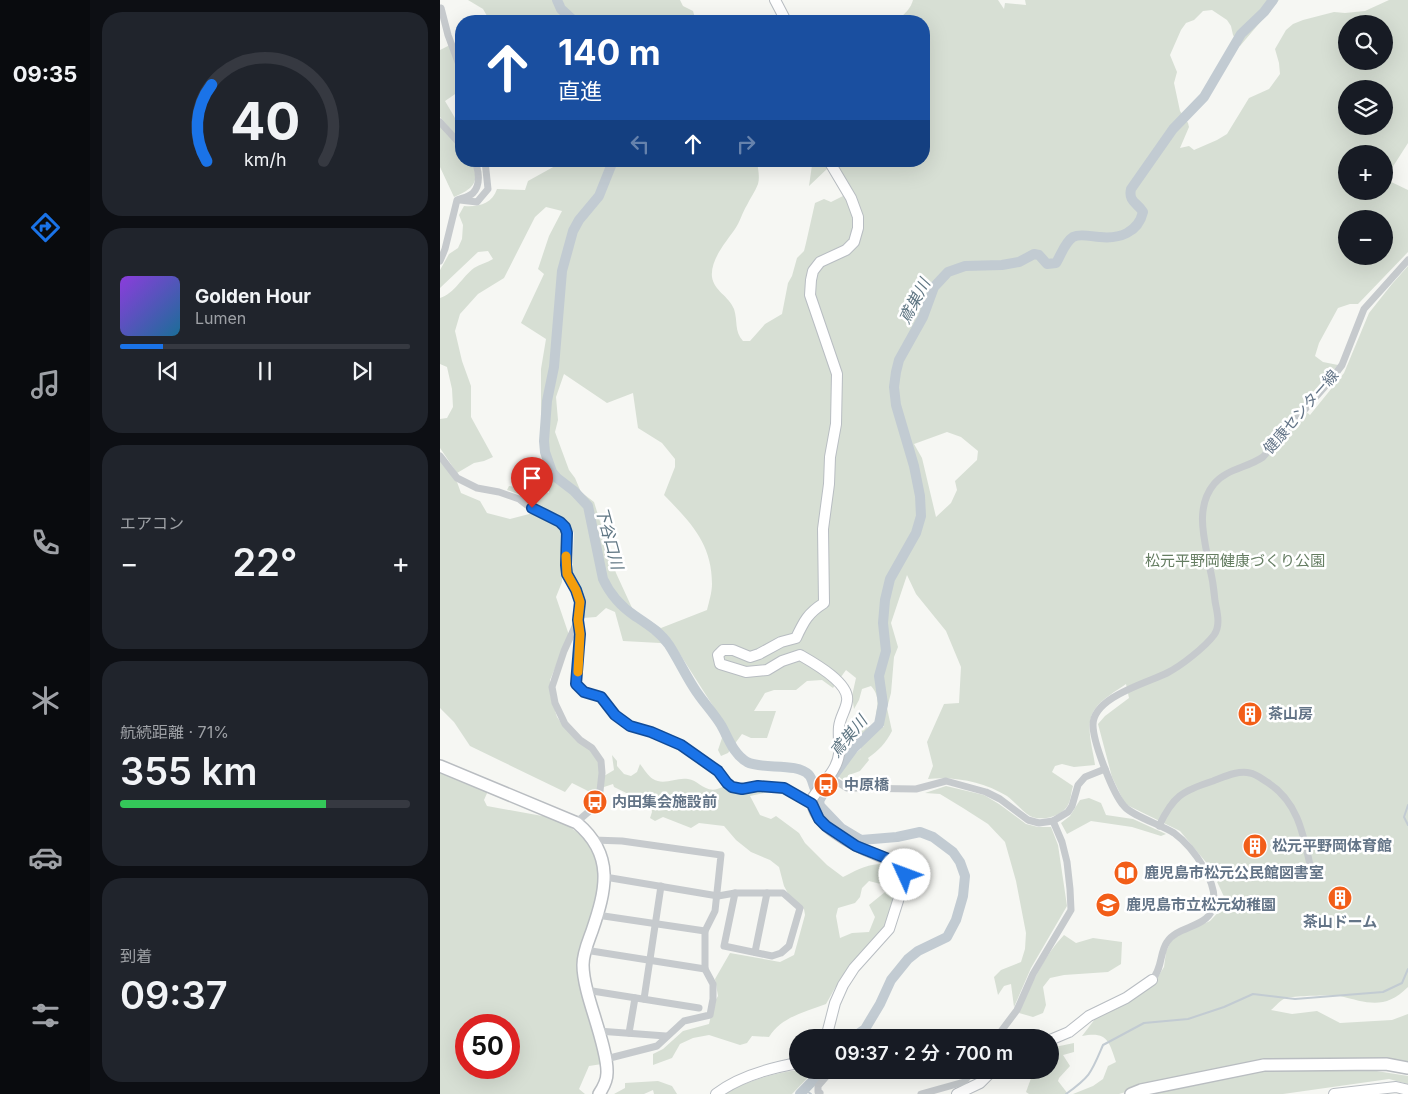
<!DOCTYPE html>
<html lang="ja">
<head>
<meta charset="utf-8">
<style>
	:root { --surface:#171b24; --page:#20242c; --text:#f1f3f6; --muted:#9ea1a6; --line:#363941; --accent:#1a73e8 }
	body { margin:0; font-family:Inter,"Noto Sans JP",sans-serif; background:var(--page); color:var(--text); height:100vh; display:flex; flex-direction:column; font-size:19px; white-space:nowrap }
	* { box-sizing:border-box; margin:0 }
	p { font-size:16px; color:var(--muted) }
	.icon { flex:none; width:28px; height:28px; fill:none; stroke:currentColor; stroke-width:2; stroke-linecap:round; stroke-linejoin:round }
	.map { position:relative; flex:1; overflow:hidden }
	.side { display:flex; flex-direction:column; gap:12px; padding:12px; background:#0d0f14; width:350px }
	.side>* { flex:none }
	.guide { position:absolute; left:15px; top:15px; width:475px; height:152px; border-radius:20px; box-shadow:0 5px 20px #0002; background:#1a4fa0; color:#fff; overflow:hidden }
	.fabs { position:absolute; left:898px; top:15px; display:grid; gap:10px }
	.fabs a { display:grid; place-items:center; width:55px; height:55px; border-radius:50%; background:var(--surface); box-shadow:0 5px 20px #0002; font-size:25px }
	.speed { position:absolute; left:15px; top:1014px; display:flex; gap:10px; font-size:25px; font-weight:700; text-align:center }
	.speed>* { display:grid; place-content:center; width:65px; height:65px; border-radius:50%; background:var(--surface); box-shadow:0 5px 20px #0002; line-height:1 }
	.speed .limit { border:8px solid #d22; background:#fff; color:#111 }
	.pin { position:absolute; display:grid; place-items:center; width:42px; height:42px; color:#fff; margin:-51px -21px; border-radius:50% 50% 50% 0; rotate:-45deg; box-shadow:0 0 5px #0007 }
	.pin .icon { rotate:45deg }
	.me { position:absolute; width:55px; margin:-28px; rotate:313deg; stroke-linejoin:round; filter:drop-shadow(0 0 4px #0008) }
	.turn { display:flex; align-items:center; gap:18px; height:105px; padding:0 20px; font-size:22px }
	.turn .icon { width:65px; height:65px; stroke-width:2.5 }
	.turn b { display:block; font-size:35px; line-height:42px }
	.lanes { display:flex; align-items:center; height:48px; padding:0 20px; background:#0003; justify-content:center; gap:25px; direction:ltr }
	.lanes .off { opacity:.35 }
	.big { font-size:38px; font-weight:600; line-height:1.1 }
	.side .tile { flex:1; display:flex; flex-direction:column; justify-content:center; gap:8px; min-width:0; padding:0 18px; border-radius:20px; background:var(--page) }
	.side .dial { align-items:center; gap:0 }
	.dial svg { height:130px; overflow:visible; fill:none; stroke:var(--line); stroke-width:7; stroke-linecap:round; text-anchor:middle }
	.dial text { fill:var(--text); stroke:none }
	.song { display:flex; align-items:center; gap:15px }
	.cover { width:60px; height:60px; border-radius:8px; background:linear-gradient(135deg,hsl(270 70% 55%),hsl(200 70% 35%)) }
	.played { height:5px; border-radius:2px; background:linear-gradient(90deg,var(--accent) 15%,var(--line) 15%) }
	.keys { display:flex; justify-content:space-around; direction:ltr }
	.heat { display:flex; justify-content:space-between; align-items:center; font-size:28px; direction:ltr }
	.charge { height:8px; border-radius:4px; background:linear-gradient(90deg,#34c759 71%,var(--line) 0) }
	.trip { position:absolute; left:349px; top:1029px; width:270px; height:50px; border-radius:25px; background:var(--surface); box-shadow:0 5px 20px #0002; font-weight:600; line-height:50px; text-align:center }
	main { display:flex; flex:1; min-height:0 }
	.tab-bar { display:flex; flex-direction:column; width:90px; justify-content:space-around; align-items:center; background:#090b0e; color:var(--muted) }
	.tab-bar .icon { width:35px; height:35px }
	.tab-bar .on { color:var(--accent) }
	.tab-bar b { font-size:22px; color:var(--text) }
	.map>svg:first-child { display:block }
	.green { fill:#d7dfd4; fill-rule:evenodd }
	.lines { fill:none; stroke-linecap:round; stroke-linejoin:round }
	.stream { stroke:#c2cbd2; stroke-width:2 }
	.river { stroke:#c2cbd2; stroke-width:10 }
	.secondary-casing { stroke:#b8bdc2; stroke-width:12 }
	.primary-casing { stroke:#b9bdc1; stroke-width:14 }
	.street { stroke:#c6cacd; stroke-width:7 }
	.secondary { stroke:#fff; stroke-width:10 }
	.primary { stroke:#fff; stroke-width:11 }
	.route-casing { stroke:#114b97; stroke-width:12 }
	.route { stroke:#1a73e8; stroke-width:9 }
	.slow { stroke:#f59e0b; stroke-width:9 }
	.labels { text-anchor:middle; stroke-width:5; stroke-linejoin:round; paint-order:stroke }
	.street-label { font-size:15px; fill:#637487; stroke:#fff }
	.park-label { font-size:15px; fill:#657d62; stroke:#fff }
	.poi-label { font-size:15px; font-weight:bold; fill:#637487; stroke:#fff; text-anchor:start }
	.water-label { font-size:16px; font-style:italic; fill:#5f7683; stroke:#fff }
</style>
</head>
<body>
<main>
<nav class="tab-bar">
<b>09:35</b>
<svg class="icon on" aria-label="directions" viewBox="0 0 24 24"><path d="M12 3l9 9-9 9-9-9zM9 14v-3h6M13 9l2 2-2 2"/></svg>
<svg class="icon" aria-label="music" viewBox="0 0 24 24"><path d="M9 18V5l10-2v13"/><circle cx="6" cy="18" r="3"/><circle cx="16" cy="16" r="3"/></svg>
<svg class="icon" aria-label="phone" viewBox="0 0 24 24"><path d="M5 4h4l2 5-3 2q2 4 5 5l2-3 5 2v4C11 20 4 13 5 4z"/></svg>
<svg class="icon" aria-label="climate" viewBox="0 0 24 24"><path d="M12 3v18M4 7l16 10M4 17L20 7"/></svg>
<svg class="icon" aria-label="car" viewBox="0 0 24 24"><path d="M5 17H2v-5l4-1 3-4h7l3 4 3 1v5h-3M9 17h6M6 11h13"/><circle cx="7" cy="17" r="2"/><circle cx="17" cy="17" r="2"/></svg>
<svg class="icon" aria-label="filters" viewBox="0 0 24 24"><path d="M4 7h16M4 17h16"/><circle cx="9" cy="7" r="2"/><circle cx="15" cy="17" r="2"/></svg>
</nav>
<section class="side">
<div class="tile dial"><svg viewBox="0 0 100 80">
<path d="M14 69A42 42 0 1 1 86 69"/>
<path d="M14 69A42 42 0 0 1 17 22" stroke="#1a73e8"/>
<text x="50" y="56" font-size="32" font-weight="700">40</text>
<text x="50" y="72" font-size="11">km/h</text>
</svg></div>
<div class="tile">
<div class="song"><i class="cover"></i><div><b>Golden Hour</b><p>Lumen</p></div></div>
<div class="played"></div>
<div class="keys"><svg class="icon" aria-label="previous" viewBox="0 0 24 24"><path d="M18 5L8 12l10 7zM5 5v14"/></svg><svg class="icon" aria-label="pause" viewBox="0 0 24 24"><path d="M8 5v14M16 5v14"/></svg><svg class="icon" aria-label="next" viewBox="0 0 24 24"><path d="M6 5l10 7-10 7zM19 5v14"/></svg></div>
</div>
<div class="tile"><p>エアコン</p>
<div class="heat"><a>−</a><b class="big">22°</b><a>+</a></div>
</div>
<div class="tile"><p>航続距離 · 71%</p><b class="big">355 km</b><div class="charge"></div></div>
<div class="tile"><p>到着</p><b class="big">09:37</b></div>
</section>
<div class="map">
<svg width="968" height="1094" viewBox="0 0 968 1094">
	<rect width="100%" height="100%" fill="#f6f7f3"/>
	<g class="green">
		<path d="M 28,0 L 240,0 L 243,6 L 253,11 L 256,21 L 50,21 L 43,9 Z"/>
		<path d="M 473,0 L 558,0 L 564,9 L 565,3 L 586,5 L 585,0 L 839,0 L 800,46 L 793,35 L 791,26 L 787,20 L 772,10 L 763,11 L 754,20 L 746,23 L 741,30 L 730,55 L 737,72 L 734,83 L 740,111 L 748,123 L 749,127 L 740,148 L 749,146 L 754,150 L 777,140 L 787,134 L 809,98 L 829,89 L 840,74 L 839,63 L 835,49 L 846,30 L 853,24 L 863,20 L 894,12 L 905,13 L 925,11 L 949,0 L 968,0 L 968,143 L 945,179 L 968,190 L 968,252 L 918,304 L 910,304 L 898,308 L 879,343 L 875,356 L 883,362 L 898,365 L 860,407 L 870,415 L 904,373 L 929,313 L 952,284 L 968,266 L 968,987 C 945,1010 928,1003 900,996 C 893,995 853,996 846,998 C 841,999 835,1007 831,1010 L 852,1014 L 877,1011 L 900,1023 L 952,1020 L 968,1014 L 968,1065 L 820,1061 L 712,1084 L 679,1094 L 633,1094 L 653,1086 L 663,1079 L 668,1066 L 676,1062 C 669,1041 667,1031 642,1036 L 655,1019 L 687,1002 L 714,983 L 724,967 L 726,952 L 730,943 L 736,936 L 770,921 L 787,903 L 770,867 L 740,831 L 685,804 L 672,777 L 658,724 L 665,716 L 689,698 L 686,684 C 676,691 662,699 655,709 C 644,724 653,748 655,765 L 634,767 L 622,764 L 615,766 L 612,772 L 633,786 C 631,792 631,800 628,805 C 623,816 601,822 590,816 C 582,811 575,802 567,796 C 544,782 515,776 488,779 L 493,766 L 487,742 L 504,704 L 519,703 L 521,667 L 506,631 L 476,594 L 467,575 L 451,623 L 458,647 L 454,657 L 451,693 L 447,708 L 452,731 C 446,743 438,751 428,758 L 429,760 L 420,771 L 409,775 L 404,781 L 398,776 L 414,754 L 421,749 L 417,734 L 427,726 L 444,727 L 436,714 C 438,703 439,695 431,686 L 422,689 L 419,700 L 414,709 L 412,696 L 416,678 L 406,670 L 393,688 L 382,680 L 367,681 L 356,690 L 334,690 L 325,693 L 314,711 L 336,711 L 327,738 L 311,738 L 302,734 L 288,753 L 281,756 L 278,750 L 282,738 L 273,706 L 236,648 L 220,643 L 183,641 L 175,612 L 166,608 L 156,617 L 143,618 L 143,598 L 132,575 L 134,533 L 128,522 L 95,505 L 81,495 L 67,490 L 69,486 L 76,487 L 86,482 L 109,493 L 101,453 L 101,369 L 106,339 L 81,323 L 104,274 L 98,269 L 109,236 L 122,211 L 106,207 L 95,217 L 64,278 L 38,294 L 20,314 L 15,331 L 22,361 L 31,386 L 31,417 L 53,457 L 44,461 L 34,463 L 17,473 L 0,448 L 0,419 L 7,418 L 13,407 L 12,389 L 7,367 L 0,364 L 0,298 C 15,293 22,277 34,268 C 40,264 47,263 53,259 L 48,251 L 38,252 L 0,288 L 0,270 L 9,254 L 18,248 L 22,239 L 23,225 L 19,215 L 24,206 C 39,207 52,204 57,189 L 85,190 L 88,181 L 124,161 L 317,161 C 318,169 320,177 318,184 C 315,192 310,198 307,205 C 302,213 300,222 295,229 C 286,242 270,260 272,277 C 274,291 289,296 294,309 C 298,321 294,331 303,341 L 310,341 L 325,324 L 342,314 L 348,283 L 352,276 L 357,258 L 364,251 L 366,243 L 375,203 L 384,199 L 391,202 L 403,196 L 388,168 L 369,186 L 372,165 L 371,161 L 484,161 L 484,21 L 460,21 C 464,11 469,13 473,0 ZM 906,24 L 944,24 L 944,61 L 906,61 ZM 906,89 L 944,89 L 944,126 L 906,126 ZM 906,154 L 944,154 L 944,191 L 906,191 ZM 906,219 L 944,219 L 944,256 L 906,256 ZM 124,374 L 167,403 L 193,393 L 198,428 L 222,443 L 235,459 L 235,467 L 224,495 C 250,522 272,543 272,584 C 272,592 269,602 267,610 L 221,628 L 193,610 L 176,573 L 154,502 L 141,492 L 135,478 L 129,470 L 115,432 L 118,420 L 116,397 ZM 507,432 L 521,437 L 538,451 L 537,460 L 515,481 L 517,490 L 511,503 L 496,517 L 482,458 L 474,444 Z"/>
		<path d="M 12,44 L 21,59 L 21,90 L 5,101 L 15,118 L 21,117 L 21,141 L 0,117 L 0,50 Z"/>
		<path d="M 0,126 L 21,149 L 21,161 L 31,161 C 41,182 33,189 14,197 L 0,167 Z"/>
		<path d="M 0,461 L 17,482 L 21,493 L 40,501 L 47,513 L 70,519 L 93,513 L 118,525 L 123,531 L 122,582 L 116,597 L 129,635 L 110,680 L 110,694 L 117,717 L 125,728 L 150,750 L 159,763 L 160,773 L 158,794 L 152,793 L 132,783 L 125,792 L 30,746 L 14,722 L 0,708 Z"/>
		<path d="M 172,755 L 177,761 L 177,766 L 184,774 L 191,776 L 197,772 L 200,764 C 204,769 208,776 213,779 C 224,786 236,777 248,779 C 260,780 266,797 284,786 L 303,794 L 326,790 L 329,792 L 310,796 L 320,815 L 331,819 L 336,816 L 359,833 L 365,843 L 387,865 L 403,877 C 414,872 433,860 446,866 C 449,867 452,871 455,874 L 452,887 L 429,881 L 422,888 L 420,897 L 415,903 L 398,908 L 396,916 L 400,938 L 412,933 L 429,932 L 435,917 L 429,905 L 445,892 L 452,889 L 455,895 L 448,921 L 440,934 L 411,967 L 395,988 L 386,1004 C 365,1012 341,1017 329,1037 L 312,1036 L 307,1043 L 300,1045 L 269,1035 L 253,1038 L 240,1044 L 232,1058 L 213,1065 L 213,1054 L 223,1049 L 243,1031 L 269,1024 L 274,1003 L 278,996 L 275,979 L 290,953 L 340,962 L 354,955 L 365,915 L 364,909 L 351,899 L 344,886 L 339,867 L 330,860 L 311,852 L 296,840 L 284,826 L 259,823 L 251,828 L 223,817 L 215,821 L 210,818 L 212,812 L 211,805 L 174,787 L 173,784 L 164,787 L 164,776 L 174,770 Z"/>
		<path d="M 0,770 L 48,791 L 44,800 L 47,806 L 108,817 L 113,815 L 141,835 L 153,850 L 160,870 L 161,887 L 140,961 L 162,1064 L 149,1066 L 139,1089 L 145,1094 L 0,1094 ZM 26,1025 L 69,1025 L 69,1068 L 26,1068 Z"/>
		<path d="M 506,786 L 544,795 L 559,804 L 586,824 L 598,827 L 611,827 L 618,845 L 627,906 L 591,968 L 574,1007 L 571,984 L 564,986 L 558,995 L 554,977 L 561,970 L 581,962 L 585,949 L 586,933 L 576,881 L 565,842 L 548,824 L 523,808 L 500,794 L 485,793 Z"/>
		<path d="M 649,798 L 661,803 L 666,815 L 693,819 L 726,834 L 721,836 L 692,827 L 651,821 L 627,834 L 621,823 L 630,816 L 640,800 Z"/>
		<path d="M 624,935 L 636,943 L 653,938 L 682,942 L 681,964 L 668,972 L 624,975 L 610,978 L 603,987 L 606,1005 L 603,1013 L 593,1017 L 579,1013 C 591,985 603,957 624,935 Z"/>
		<path d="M 634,1043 L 634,1052 L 623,1055 L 630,1066 L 619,1078 L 618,1081 L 628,1094 L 589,1094 L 586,1092 L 594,1070 L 610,1070 L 610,1048 Z"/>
		<path d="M 827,1068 L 924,1069 L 968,1076 L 968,1084 L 949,1079 L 843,1094 L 708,1094 Z"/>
		<path d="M 359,1070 L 374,1071 L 352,1094 L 282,1094 C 306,1082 332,1073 359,1070 Z"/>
		<path d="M 218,1081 L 232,1086 L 237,1094 L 214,1094 L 213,1090 L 204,1094 L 174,1094 L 185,1088 L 185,1083 Z"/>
	</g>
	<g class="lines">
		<g class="stream">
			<path d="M 968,805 L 964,817 L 968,825"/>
			<path d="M 364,1089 L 371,1094"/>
			<path d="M 626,1094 C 651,1076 651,1073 663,1045 L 704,1023 L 748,1019 L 784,1007 L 813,994 L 855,999 L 943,992 L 962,983 L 968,969"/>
		</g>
		<g class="river">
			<path d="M 117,0 L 121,9 L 134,21"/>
			<path d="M 173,161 L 159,196 L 139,220 L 133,231 L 122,271 L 114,367 L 107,401 L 104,441 L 105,452 L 112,472 L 117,478 L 134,491 L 148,506 L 163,579 C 170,594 180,606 195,616 C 207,624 220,632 229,645 C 238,659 245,674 254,688 C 262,701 273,712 281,725 C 288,737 293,754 307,762 C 322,770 357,762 369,775 C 372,778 373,785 375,789"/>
			<path d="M 412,1038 L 425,1029 L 440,1004 L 451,980 L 468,959 L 478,951 L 507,937 L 516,920 L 523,896 L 525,876 L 520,862 L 513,852 L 493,837 L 480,832 L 457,837 L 421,840 L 401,828 L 380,806 L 379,801 L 391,779 L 413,749 L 439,724 L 443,704 L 439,676 L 446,651 L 443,623 L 445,600 L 450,579 L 476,533 L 481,516 L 480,496 L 474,466 L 456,405 L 454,387 L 456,372 L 459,360 L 483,317 L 494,287 L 508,272 L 525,266 L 562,265 L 579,262 L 594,254 L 599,255 L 607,264 L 616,263 C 621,255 625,242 633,237 C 641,233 652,237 660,237 C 679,239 698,233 703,212 C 698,203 688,202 691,189 L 733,129 L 764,97 L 801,34 L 824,12 L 833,0"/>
			<path d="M 360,1094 L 383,1070"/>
		</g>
		<defs>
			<g id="secondary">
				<path d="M 335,0 L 346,21"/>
				<path d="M 386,1038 L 395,1003 L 403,985 L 414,968 L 449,929 L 464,882 L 465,871 C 458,860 445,859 434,854 C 414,846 371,825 372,799 C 380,785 397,772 399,754 C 400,745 398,736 399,727 C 400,717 406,710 407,701 C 410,683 374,663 360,655 L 342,661 L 327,670 L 306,672 L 280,664 L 278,655 L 283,650 L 293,650 L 310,657 L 319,654 L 341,642 L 356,638 C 364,621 368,613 384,603 L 383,529 L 389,484 L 390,457 L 396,424 L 397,374 L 370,295 L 371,280 L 373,271 L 380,262 L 406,250 L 414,242 L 418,228 L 418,217 L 411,198 L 389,161"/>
				<path d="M 610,1040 L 629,1032 L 649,1016 L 686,998 L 712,980"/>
				<path d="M 276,1094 C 298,1077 330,1068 358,1063"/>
				<path d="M 517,1094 L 540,1083 L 553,1070"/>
				<path d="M 894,1094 L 956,1087 L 968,1090"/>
			</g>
			<g id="primary">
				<path d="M 0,766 L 137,823 C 175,855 166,890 152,931 C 148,942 143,953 143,965 C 143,973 145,983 147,991 C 152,1012 168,1053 167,1073 C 167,1081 163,1088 159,1094"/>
				<path d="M 691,1094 L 701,1090 L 824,1065 L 946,1064 L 968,1068"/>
			</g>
		</defs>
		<use href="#secondary" class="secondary-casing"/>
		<use href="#primary" class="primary-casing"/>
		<g class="street">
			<path d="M 1,8 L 8,35 L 21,70"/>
			<path d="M 0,122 L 21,145"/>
			<path d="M 20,200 L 37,202 L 48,189 L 45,161"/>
			<path d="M 0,261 L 5,249 L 17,200 C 22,198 29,197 33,193 C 41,185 39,169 34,161"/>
			<path d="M 0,456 L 17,478 L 37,488 L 59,492 L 79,499 L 92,509 L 120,522 L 125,527 L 127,533 L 125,565 L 127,575 L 138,596 L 139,602 L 138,620 L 124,651 L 112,687 L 115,703 L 125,724 L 140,740 L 152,748 L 161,761 L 162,773 L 159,800 L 153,808 L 139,820 L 137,823"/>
			<path d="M 138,620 L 140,634 L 136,684 L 144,691 L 161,697 L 175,715 L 190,726 L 211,732 L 241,745 L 278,771 L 287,783 L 292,787 L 302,789 L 317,786 L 345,788 L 372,804"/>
			<path d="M 389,777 L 407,788 L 476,789 L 506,781 L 546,792 L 560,799 L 588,820 L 599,823 L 613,821 L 628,812 L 632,806 L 638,785 L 645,777 L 665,769"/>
			<path d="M 719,826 C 733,796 742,791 773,781 C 784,777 798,770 810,773 C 816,774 822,779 827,782 C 857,801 863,832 870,865"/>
			<path d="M 153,840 L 182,841 L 281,855 L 275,911 L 265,931 L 265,969 L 273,984 L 273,999 L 270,1015 L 244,1021 L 217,1046 L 166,1059"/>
			<path d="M 165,877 L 278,896 L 295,893"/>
			<path d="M 295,893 L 343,893 L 360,908 L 349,946 L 341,953 L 332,956 L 284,946 Z"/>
			<path d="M 157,915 L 265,931"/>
			<path d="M 145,950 L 265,969"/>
			<path d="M 315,952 L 327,893"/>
			<path d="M 712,980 C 723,967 719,954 727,942 C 737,926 765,928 772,910 C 782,886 753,847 734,833 C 722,825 692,816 684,806 C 673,794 653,742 653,725 C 653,697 707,683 727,673 C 741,666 765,647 774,635 C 781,625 777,612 775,601 C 774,589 772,576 769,564 C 764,538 755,507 774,484 C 786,469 807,468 823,457 L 889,382 L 902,365 L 924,309 L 968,260"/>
			<path d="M 146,990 L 259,1008"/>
			<path d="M 204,999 L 221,886"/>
			<path d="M 158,1031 L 226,1036"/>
			<path d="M 189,1033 L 195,998"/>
			<path d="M 423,1038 L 428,1032"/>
			<path d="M 556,1038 L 577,1010 L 593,974 L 631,910 L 630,889 L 627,862 L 622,842 L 613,821"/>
			<path d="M 540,1083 L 538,1074 L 541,1070"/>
			<path d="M 380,1093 L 378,1092 L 378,1086 L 392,1070"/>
			<path d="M 481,1094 L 524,1082 L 533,1070"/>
		</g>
		<use href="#secondary" class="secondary"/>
		<use href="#primary" class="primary"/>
	</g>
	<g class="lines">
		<defs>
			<path id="route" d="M 92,508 L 120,522 L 125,527 L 127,533 L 126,565 L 127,574 L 136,590 L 140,602 L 138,620 L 140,634 L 136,684 L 144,692 L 161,697 L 175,715 L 190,726 L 211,732 L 241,745 L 278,771 L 287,783 L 292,787 L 302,789 L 318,786 L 344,788 L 372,804 L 379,819 L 386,826 L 416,846 L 456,862 L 463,868 L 465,875"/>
		</defs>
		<use href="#route" class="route-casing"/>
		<use href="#route" class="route"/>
		<path class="slow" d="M 126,556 L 127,574 L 136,590 L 140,602 L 138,620 L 140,634 L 138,672"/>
	</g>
	<defs>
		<symbol id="building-disc" viewBox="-11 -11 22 22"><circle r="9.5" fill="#f25e18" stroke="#fff"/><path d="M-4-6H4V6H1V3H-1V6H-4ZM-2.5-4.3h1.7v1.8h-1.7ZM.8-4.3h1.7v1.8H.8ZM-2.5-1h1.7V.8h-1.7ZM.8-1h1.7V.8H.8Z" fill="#fff"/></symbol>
		<symbol id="bus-disc" viewBox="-11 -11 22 22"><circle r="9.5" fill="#f25e18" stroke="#fff"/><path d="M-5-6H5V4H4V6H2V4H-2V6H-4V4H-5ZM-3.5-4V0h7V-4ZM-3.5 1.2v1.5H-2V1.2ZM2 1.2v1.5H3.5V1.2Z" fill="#fff"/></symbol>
		<symbol id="library-disc" viewBox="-11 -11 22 22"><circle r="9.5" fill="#f25e18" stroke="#fff"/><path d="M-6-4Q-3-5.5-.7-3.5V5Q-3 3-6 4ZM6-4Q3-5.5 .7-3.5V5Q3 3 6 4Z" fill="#fff"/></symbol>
		<symbol id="school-disc" viewBox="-11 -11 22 22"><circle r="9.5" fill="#f25e18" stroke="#fff"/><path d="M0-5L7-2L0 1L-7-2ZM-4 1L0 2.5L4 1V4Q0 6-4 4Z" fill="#fff"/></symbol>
	</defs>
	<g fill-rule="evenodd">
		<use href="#building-disc" x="796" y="700" width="28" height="28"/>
		<use href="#bus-disc" x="372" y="771" width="28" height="28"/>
		<use href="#bus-disc" x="141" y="788" width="28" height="28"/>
		<use href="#building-disc" x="801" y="832" width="28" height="28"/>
		<use href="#library-disc" x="672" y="859" width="28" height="28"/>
		<use href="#building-disc" x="886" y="884" width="28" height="28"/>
		<use href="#school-disc" x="654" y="891" width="28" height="28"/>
	</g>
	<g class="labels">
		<g class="street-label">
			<text transform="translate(861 412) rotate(-49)" y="5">健康センター線</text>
		</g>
		<g class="park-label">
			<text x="795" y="566">松元平野岡健康づくり公園</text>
		</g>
		<g class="poi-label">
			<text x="828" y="719">茶山房</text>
			<text x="404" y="790">中原橋</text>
			<text x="172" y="807">内田集会施設前</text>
			<text x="832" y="851">松元平野岡体育館</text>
			<text x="704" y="878">鹿児島市松元公民館図書室</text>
			<text x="686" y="910">鹿児島市立松元幼稚園</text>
			<text x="900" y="927" text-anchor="middle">茶山ドーム</text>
		</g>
		<g class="water-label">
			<text transform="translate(474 301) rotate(-62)" y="6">鳶巣川</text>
			<text transform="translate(170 538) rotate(75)" y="6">下谷口川</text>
			<text transform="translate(408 736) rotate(-50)" y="6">鳶巣川</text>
		</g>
	</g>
</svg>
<div class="fabs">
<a><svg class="icon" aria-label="search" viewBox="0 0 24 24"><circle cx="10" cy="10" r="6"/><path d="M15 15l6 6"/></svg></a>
<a><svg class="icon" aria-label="layers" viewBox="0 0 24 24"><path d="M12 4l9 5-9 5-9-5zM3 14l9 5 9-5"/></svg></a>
<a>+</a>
<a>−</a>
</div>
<div class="speed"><div class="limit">50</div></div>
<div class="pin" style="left:92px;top:508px;background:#d93025"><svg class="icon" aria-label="arrive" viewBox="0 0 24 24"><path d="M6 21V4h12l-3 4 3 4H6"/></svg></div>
<svg class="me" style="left:465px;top:875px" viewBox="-20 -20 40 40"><circle r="19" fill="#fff"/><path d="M0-13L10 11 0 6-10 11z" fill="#1a73e8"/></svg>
<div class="trip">09:37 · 2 分 · 700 m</div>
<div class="guide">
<div class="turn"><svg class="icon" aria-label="ahead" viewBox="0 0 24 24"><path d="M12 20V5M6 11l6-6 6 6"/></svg><div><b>140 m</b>直進</div></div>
<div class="lanes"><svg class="icon off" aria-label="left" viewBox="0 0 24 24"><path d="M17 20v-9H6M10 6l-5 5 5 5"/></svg><svg class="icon" aria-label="ahead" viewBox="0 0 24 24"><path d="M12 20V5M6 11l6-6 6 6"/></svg><svg class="icon off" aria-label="right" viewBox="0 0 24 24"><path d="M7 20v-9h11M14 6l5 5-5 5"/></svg></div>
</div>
</div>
</main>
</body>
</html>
